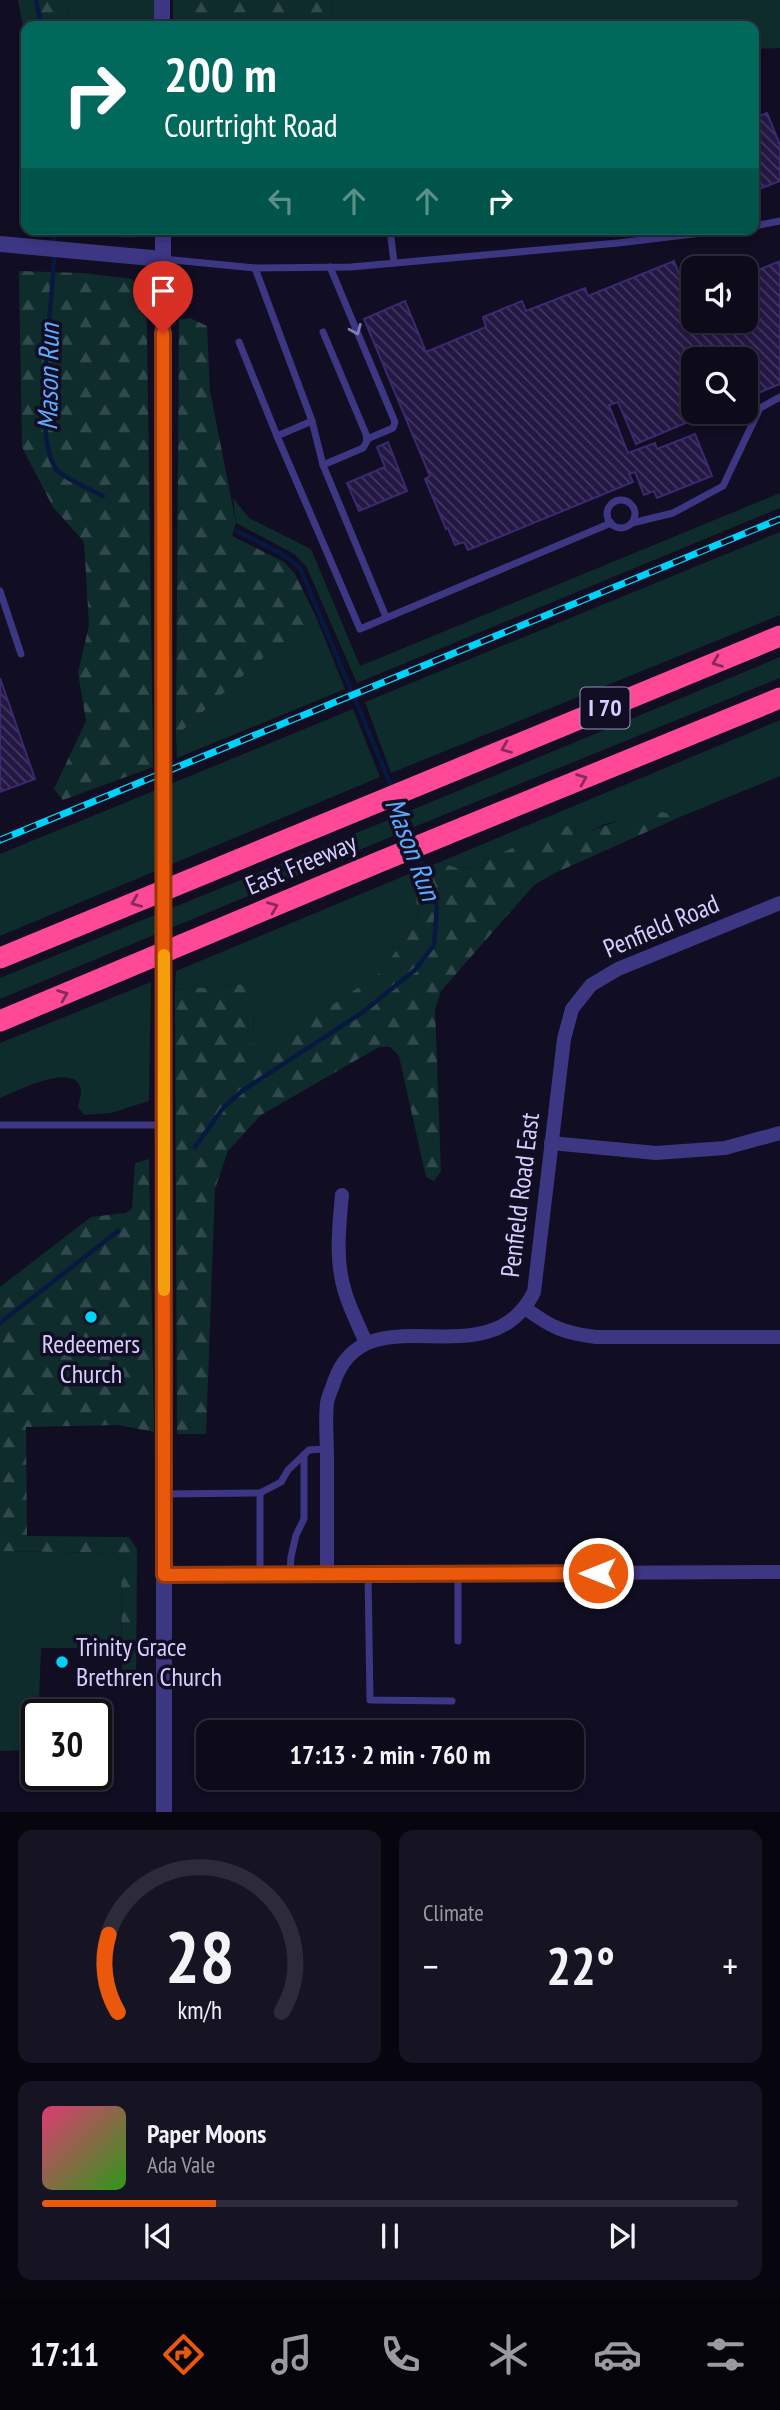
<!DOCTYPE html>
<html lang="en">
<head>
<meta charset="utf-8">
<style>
	:root { --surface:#0d0a1a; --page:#161323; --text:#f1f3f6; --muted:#9a9aa2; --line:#2d2b39; --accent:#ea580c }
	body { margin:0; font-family:"PT Sans Narrow",sans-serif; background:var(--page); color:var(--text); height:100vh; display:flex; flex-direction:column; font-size:26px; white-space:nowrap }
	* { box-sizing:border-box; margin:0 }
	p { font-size:23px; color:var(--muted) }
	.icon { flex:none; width:38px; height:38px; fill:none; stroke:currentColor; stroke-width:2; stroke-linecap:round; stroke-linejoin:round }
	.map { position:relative; height:1812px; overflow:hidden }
	.sheet { display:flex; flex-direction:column; gap:18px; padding:18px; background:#07060e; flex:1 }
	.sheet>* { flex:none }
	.banner { position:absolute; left:21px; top:21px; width:738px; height:214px; border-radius:14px; box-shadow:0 4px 10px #0003,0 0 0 2px var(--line); background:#00695c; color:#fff; overflow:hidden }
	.buttons { position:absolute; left:681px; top:256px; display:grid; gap:14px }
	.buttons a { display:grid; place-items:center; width:77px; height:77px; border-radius:14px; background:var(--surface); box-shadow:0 4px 10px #0003,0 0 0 2px var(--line); font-size:35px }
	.speed { position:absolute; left:21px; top:1699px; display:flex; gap:14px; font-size:35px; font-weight:700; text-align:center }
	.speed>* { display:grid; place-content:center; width:91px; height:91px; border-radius:50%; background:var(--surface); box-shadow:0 4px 10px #0003,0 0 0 2px var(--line); line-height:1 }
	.speed .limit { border:4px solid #111; border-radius:10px; background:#fff; color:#111 }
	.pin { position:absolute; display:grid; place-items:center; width:60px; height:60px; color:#fff; margin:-72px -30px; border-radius:50% 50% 50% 0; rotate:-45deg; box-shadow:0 0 7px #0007 }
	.pin .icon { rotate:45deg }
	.me { position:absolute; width:77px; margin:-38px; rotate:270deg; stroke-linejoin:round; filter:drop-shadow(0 0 5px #0008) }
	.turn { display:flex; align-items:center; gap:24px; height:147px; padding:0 28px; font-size:32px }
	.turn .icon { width:91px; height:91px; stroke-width:2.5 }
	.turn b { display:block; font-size:49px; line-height:60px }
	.lanes { display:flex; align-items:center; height:66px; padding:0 28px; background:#0003; justify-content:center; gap:35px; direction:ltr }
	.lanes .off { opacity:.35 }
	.big { font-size:52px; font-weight:700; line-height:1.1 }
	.sheet .widget { flex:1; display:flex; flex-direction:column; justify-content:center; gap:10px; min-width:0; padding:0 24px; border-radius:14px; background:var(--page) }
	.sheet .dial { align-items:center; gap:0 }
	.dial svg { height:182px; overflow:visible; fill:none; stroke:var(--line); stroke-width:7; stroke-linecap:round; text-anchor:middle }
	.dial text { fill:var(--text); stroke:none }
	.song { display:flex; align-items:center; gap:21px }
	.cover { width:84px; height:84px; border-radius:10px; background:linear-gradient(135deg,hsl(340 70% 55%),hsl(110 70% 35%)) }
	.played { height:7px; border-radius:4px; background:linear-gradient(90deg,var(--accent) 25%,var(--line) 25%) }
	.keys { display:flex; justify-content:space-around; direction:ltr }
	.heat { display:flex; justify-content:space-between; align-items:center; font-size:38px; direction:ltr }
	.sheet .tiles { flex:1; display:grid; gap:18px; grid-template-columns:1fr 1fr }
	.widget:last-child { grid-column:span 2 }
	.trip { position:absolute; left:196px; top:1720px; width:388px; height:70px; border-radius:14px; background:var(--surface); box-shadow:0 4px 10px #0003,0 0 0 2px var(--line); font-weight:700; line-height:70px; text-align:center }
	.menu { display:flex; height:112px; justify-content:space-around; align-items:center; background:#05040a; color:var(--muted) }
	.menu .icon { width:49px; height:49px }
	.menu .selected { color:var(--accent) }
	.menu b { font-size:32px; color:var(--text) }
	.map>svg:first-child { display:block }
	.grass { fill:#0f2c2c }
	.forest { fill:url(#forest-firs) }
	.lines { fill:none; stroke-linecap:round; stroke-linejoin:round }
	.stream { stroke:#071941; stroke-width:4.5 }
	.building { fill:url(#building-back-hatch); stroke:#3b2971; stroke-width:2 }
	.service { stroke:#3d3683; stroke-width:7 }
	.minor { stroke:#3d3683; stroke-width:14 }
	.tertiary { stroke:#3d3683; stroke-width:16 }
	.motorway { stroke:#ff4997; stroke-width:21 }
	.rail-casing { stroke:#00d3f9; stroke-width:7 }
	.rail { stroke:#110d22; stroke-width:4.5; stroke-dasharray:13; stroke-linecap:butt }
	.tertiary-bridge { stroke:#3d3683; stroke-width:16 }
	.oneway { stroke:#827abb }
	.oneway2 { stroke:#882b5c }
	.route-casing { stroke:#983908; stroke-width:18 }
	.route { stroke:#ea580c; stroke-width:12 }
	.slow { stroke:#f59e0b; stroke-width:12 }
	.poi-dot { fill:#00d3f9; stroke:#110d22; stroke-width:2.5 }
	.labels { text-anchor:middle; stroke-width:7; stroke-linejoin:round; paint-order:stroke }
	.shield { fill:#110d22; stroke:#9b94bd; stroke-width:2 }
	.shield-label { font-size:24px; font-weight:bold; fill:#d6ceff }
	.street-label { font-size:26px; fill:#d6ceff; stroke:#110d22 }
	.poi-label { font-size:26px; fill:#d6ceff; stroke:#110d22 }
	.water-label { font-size:28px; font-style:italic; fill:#5cabff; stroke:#110d22 }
</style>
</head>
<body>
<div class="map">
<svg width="780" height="1812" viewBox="0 0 780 1812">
	<defs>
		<pattern id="forest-firs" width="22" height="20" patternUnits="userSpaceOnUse" patternTransform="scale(1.75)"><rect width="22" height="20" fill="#0f2c2c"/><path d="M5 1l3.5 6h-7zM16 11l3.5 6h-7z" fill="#31494c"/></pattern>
		<pattern id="building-back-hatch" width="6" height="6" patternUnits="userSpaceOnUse" patternTransform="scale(1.75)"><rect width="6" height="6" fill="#231844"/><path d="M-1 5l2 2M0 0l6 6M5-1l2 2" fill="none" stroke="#423860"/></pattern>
	</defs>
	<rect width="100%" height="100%" fill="#110d22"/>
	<g class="grass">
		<path d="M 66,0 L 154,0 L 154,26 L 71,26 Z"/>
		<path d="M 332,0 L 780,0 L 780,48 L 754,49 L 754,26 L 333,26 Z"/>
		<path d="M 92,229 L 141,229 L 134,238 L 92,235 Z"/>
		<path d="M 780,493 L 780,508 L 357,683 L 306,566 L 294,554 L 236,523 L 233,498 L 249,518 L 311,549 L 360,666 Z"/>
		<path d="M 780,532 L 780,615 L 391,773 L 365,702 Z"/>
		<path d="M 317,619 L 345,689 L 177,758 L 176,736 L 265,656 Z"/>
		<path d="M 780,657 L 780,678 L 414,827 L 407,812 Z"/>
		<path d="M 353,709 L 380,777 L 0,936 L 0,854 Z"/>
		<path d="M 780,720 L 780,776 L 680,817 L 663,812 L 605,824 L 580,836 L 575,833 L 576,826 L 552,828 L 474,867 L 457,868 L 440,862 Z"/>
		<path d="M 398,816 L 405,831 L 0,999 L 0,978 Z"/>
		<path d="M 409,874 L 418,909 L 417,922 L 380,973 L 260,1053 L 254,1050 L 253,992 L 245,984 L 175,990 L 176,971 Z"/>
		<path d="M 151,982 L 149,1101 L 111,1113 L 84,1115 L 78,1107 C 79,1102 81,1095 81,1090 C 76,1060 16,1092 0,1098 L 0,1043 Z"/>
		<path d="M 0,1551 L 113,1553 L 121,1560 L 121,1648 L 41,1648 L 37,1750 L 0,1751 Z"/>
	</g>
	<g class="forest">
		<path d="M 18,0 L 66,0 L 71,26 L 26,26 L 26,43 Z"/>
		<path d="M 173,0 L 332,0 L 333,26 L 173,26 Z"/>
		<path d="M 26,223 L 26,229 L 92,229 L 92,235 L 26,230 Z"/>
		<path d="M 19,271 L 83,273 L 132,279 L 145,294 L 147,328 L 153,767 L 63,800 L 54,789 L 86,721 L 78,673 L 89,625 L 84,542 L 53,507 L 22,447 Z"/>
		<path d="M 190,318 L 207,326 L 210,391 L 236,523 L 232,536 L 284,562 L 295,574 L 317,619 L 265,656 L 176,736 L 179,320 Z"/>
		<path d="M 663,812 L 680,817 L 555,873 L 534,885 L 441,991 L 435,1009 L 441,1171 L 434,1181 L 426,1177 L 399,1056 L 390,1047 L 379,1047 L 261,1115 L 228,1151 L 215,1189 L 206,1434 L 177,1434 L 175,990 L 245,984 L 253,991 L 254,1049 L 260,1053 L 380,973 L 417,922 L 418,909 L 409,874 L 440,862 L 457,868 L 474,867 L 552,828 L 576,825 L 575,833 L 580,836 C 608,823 633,815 663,812 Z"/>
		<path d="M 149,1159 L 154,1432 L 119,1425 L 26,1427 L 27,1536 L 129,1537 L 137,1549 L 136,1687 L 122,1685 L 121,1560 L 113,1553 L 0,1551 L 0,1287 L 91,1217 L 125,1213 L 132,1209 L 135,1163 Z"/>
	</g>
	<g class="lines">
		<g class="stream">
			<path d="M 36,0 L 41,26"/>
			<path d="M 54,245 L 54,229"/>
			<path d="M 54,253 C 54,301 31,433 56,469 C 63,478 92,490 103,496"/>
			<path d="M 237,531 L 282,554 L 300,568 L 393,790"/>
			<path d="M 397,802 L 414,842"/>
			<path d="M 195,1147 L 224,1107 L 242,1091 L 363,1012 L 415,970 L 434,945 L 437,907 L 418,854"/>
			<path d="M 0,1323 L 118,1231"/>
		</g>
	</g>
	<g class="building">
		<path d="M 767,113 L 780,145 L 780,181 L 754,191 L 754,118 Z"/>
		<path d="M 674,261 L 689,299 L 693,297 L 693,320 L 746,320 L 746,275 L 780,261 L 780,384 L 746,398 L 746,359 L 693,359 L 693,411 L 714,411 L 636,444 L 618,402 L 609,405 L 628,453 L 655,443 L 657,449 L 695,434 L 712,476 L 657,498 L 654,491 L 644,495 L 635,472 L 629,474 L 633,482 L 468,550 L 464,542 L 455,545 L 448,528 L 446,529 L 425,479 L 430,476 L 364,319 L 405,301 L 426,352 L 486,327 L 483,317 L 522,301 L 526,311 L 585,288 L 588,296 Z"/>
		<path d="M 388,442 L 407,491 L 359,511 L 347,483 L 385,467 L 377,447 Z"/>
		<path d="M 0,678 L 35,779 L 0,792 Z"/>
	</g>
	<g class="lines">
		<g class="service">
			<path d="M 754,226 L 780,221"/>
			<path d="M 390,229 L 394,263"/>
			<path d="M 163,259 L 255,268 L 351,267 L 618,243 L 736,229"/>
			<path d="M 330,267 L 395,422 L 393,428 L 367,439"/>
			<path d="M 255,268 L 312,421 L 277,436 L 360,629 L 611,523"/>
			<path d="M 323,332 L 366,434 L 367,441 L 363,448 L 323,465 L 386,617"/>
			<path d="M 239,342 L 277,436"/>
			<path d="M 312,421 L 323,465"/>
			<circle cx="621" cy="514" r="14"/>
			<path d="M 632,523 L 673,513 L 723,486 L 760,408 L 780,397"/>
			<path d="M 0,591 L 21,654"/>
			<path d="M 0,1125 L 163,1125"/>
			<path d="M 260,1493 L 281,1482 L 288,1470 L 309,1450 L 326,1449"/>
			<path d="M 164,1494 L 260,1493 L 260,1574"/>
			<path d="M 290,1573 L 291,1557 L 296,1535 L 304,1519 L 304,1455"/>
			<path d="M 368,1574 L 370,1700 L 452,1701"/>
			<path d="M 458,1641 L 458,1574"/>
		</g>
		<g class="minor">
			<path d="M 551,1143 L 656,1153 L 725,1148 L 780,1133"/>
			<path d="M 342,1195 C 339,1227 335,1261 345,1292 C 350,1309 359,1326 366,1343"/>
			<path d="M 525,1308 C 552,1328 564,1333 596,1337 L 780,1337"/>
			<path d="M 327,1573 C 327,1534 327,1495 327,1456 C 327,1439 325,1420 327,1403 C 328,1396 332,1389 334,1382 C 366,1288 488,1384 534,1292 L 564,1039 L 572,1009 L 591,985 L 618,969 L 780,903"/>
			<path d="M 164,1575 L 780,1572"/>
		</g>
		<g class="tertiary">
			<path d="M 162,0 L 162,26"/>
			<path d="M 163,229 L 163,711"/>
			<path d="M 0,244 L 163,259"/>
			<path d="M 164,1017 L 164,1812"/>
		</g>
		<g class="motorway">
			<path d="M 0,958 L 780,636"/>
			<path d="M 0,1021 L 379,862 L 780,698"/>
		</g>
		<defs>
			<path id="rail" d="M 0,840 L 780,519"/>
		</defs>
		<use href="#rail" class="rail-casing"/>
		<use href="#rail" class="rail"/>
		<path class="tertiary-bridge" d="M 163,711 L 164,1017"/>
	</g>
	<defs><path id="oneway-chevron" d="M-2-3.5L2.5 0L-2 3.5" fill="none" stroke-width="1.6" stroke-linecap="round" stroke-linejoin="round" transform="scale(1.75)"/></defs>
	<use class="oneway" href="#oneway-chevron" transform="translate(356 330) rotate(67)"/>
	<g class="oneway2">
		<use href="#oneway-chevron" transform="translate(717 662) rotate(158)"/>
		<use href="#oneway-chevron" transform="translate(506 748) rotate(158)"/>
		<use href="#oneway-chevron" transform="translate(582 779) rotate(-22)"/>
		<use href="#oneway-chevron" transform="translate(136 902) rotate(158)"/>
		<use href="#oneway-chevron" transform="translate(273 907) rotate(-22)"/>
		<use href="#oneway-chevron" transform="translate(63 995) rotate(-22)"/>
	</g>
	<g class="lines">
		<defs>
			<path id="route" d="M 163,333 L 164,1575 L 598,1573"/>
		</defs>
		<use href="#route" class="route-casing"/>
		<use href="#route" class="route"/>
		<path class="slow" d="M 164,955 L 164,1290"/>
	</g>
	<g class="poi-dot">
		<circle cx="91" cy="1317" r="7"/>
		<circle cx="62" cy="1662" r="7"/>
	</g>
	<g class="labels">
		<rect class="shield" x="580.5" y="687.5" width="49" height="41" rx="5"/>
		<g class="shield-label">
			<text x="605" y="716">I 70</text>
		</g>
		<g class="street-label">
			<text transform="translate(301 864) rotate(-23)" y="9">East Freeway</text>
			<text transform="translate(661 926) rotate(-23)" y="9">Penfield Road</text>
			<text transform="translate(520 1195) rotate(-83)" y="9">Penfield Road East</text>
		</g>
		<g class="poi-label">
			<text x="91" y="1353">Redeemers<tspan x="91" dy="30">Church</tspan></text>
			<text x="76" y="1656" text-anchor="start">Trinity Grace<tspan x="76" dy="30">Brethren Church</tspan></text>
		</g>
		<g class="water-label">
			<text transform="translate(48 377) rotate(-89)" y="10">Mason Run</text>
			<text transform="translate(413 849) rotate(69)" y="10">Mason Run</text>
		</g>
	</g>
</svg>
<div class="buttons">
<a><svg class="icon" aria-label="sound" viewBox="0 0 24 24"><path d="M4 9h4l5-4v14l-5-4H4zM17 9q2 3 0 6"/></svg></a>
<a><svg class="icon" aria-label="search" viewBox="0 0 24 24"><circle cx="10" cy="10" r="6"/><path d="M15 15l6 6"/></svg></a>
</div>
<div class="speed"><div class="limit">30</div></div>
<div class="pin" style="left:163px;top:333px;background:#d93025"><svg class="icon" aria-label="arrive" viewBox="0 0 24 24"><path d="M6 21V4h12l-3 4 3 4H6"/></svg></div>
<svg class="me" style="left:598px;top:1573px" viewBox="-20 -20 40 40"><circle r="17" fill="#ea580c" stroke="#fff" stroke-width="3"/><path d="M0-11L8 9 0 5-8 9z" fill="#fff"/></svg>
<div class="trip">17:13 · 2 min · 760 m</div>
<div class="banner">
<div class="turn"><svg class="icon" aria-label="right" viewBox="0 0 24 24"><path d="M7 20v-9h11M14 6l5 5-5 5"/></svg><div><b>200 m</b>Courtright Road</div></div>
<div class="lanes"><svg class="icon off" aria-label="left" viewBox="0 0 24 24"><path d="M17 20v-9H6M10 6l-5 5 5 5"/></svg><svg class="icon off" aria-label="ahead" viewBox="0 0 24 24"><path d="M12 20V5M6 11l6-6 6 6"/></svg><svg class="icon off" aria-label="ahead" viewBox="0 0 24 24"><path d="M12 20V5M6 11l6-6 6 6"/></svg><svg class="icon" aria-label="right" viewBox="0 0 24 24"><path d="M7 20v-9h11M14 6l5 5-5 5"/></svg></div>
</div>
</div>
<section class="sheet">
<div class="tiles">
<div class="widget dial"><svg viewBox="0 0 100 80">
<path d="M14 69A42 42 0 1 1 86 69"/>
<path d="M14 69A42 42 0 0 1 10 35" stroke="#ea580c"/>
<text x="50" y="56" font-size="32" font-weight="700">28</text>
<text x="50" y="72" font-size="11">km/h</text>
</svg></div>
<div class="widget"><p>Climate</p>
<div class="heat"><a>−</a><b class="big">22°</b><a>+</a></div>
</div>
<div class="widget">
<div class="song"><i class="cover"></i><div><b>Paper Moons</b><p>Ada Vale</p></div></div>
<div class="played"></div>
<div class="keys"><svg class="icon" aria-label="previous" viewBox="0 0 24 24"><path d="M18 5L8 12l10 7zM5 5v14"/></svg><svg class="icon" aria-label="pause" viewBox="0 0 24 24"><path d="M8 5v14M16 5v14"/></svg><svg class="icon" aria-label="next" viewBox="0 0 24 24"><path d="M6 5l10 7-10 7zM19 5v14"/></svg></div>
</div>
</div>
</section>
<nav class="menu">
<b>17:11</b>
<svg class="icon selected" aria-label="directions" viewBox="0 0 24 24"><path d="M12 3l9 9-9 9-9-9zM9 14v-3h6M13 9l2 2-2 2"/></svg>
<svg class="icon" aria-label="music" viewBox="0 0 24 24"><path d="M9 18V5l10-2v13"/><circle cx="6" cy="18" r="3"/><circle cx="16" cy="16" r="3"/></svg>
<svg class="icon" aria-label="phone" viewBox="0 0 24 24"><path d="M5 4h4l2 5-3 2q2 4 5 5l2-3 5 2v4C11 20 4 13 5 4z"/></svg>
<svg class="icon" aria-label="climate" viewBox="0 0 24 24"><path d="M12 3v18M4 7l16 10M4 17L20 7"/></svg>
<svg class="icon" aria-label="car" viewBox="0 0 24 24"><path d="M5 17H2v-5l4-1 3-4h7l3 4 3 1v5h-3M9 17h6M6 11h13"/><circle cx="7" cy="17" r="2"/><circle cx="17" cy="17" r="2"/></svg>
<svg class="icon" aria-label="filters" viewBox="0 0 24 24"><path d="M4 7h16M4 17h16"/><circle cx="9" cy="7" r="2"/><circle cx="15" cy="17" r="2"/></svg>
</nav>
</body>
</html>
